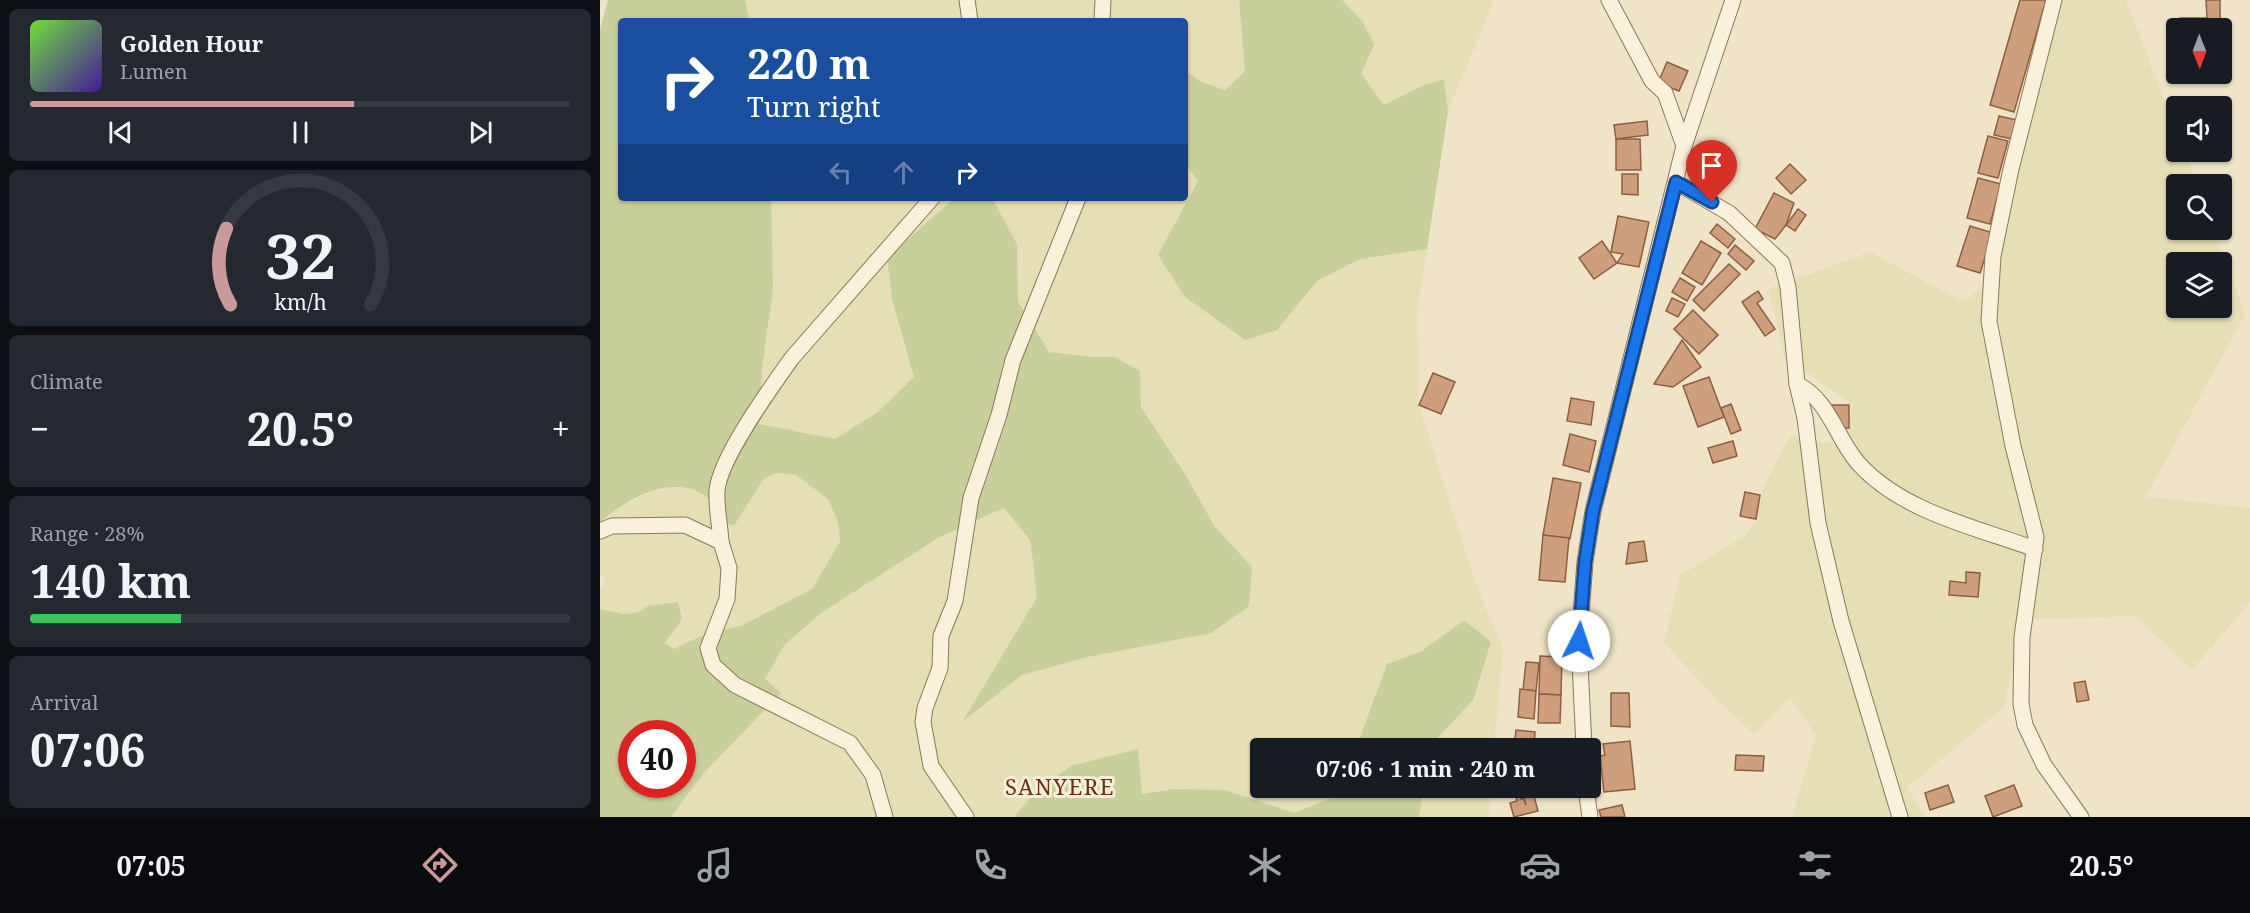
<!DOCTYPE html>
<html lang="en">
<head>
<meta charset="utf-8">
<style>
	:root { --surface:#171b24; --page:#242831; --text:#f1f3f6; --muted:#9ea1a6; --line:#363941; --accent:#cc999b }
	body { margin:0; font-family:"Noto Serif",serif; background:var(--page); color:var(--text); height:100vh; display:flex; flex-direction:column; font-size:22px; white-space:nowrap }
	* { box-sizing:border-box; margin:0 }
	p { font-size:20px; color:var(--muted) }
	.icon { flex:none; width:33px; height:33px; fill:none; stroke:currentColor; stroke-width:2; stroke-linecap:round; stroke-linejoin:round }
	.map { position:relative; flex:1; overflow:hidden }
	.drawer { display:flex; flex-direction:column; gap:9px; padding:9px; background:#0d0f14; width:600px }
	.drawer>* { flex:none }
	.hud { position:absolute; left:18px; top:18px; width:570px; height:183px; border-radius:6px; box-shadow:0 2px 4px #0004; background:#1a4fa0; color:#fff; overflow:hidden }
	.needle { width:39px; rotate:179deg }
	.controls { position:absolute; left:1566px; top:18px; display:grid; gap:12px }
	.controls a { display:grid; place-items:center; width:66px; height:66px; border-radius:6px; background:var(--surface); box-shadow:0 2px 4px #0004; font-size:30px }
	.speed { position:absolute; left:18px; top:720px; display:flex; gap:12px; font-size:30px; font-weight:700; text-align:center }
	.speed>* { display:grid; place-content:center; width:78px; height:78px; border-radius:50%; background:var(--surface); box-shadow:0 2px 4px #0004; line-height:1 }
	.speed .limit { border:9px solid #d22; background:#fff; color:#111 }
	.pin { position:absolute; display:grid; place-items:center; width:51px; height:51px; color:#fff; margin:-62px -26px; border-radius:50% 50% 50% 0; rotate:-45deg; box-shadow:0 0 6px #0007 }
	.pin .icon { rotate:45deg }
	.me { position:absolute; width:66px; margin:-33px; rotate:4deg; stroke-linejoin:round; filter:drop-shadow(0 0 4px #0008) }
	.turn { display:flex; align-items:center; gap:21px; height:126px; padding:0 30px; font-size:27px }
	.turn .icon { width:78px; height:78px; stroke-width:2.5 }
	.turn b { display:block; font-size:42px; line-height:51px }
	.lanes { display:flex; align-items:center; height:57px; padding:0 30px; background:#0003; justify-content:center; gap:30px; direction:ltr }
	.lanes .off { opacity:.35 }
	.big { font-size:45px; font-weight:700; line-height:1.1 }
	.drawer .tile { flex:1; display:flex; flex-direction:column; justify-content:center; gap:9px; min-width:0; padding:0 21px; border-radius:9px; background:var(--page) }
	.drawer .dial { align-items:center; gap:0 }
	.dial svg { height:156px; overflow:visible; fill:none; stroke:var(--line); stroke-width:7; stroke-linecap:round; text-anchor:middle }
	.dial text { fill:var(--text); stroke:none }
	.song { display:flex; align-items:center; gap:18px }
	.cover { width:72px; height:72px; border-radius:9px; background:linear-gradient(135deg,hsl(100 70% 55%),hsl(260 70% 35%)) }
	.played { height:6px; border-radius:3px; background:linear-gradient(90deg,var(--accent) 60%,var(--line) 60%) }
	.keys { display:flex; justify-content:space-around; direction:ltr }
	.heat { display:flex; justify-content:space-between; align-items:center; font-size:33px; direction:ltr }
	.charge { height:9px; border-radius:4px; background:linear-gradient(90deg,#34c759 28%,var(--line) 0) }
	.trip { position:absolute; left:650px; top:738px; width:351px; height:60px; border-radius:6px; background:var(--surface); box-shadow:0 2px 4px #0004; font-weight:700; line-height:60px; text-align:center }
	.menu { display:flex; height:96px; justify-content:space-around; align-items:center; background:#090b0e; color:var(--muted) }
	.menu .icon { width:42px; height:42px }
	.menu .selected { color:var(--accent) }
	.menu b { font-size:27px; color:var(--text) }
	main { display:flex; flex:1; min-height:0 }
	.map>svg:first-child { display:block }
	.farmland { fill:#e6deb5; fill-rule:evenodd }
	.green { fill:#c9cf9b; fill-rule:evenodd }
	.building { fill:#cf9f7d; stroke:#8d5f41; stroke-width:1.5 }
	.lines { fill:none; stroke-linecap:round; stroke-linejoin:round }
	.minor-casing { stroke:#8d765c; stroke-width:17 }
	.minor { stroke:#faf1dc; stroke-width:15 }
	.route-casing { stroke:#114b97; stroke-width:15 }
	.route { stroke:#1a73e8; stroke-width:10 }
	.labels { text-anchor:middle; stroke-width:6; stroke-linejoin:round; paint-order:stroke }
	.quarter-label { font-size:22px; letter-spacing:1.5px; fill:#6b2e1e; stroke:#f7eed8 }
</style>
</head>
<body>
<main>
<section class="drawer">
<div class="tile">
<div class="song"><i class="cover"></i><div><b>Golden Hour</b><p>Lumen</p></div></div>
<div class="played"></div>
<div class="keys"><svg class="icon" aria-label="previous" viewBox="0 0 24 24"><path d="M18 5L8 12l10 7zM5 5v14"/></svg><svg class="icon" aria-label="pause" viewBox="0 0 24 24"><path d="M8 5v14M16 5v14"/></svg><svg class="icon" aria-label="next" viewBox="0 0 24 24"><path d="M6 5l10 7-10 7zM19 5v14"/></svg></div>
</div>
<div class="tile dial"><svg viewBox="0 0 100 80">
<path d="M14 69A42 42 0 1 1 86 69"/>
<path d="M14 69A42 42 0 0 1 12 30" stroke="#cc999b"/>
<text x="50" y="56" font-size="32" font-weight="700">32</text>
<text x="50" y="72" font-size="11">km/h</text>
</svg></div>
<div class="tile"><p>Climate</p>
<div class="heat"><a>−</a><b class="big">20.5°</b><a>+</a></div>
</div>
<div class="tile"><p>Range · 28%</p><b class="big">140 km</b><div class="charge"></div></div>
<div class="tile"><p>Arrival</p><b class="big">07:06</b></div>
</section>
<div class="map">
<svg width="1650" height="817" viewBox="0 0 1650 817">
	<rect width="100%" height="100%" fill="#f0e4c8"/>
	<g class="farmland">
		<path d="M 145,0 L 639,0 L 645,71 L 625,90 L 602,82 L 585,71 L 585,21 L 149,21 Z"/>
		<path d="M 742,0 L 894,0 L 848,112 L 844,79 L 824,85 L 784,106 L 761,73 L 763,22 Z"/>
		<path d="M 1462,0 L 1526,0 L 1576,130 L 1576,152 L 1585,152 L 1597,184 L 1576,184 L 1576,230 L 1614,230 L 1645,314 L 1546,497 L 1650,508 L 1650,602 L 1592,670 L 1535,616 L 1421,620 L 1404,708 L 1307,787 L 1325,817 L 1192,817 L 1216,735 L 1190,698 L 1154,734 L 1117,700 L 1064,643 L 1080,575 L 1146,535 L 1156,519 L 1160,495 L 1190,436 L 1242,445 L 1253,405 L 1185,357 L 1168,289 L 1271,252 L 1363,302 L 1398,275 L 1432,94 ZM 1576,262 L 1622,262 L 1622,308 L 1576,308 Z"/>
		<path d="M 585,164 L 598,181 L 558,256 L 677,330 L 717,281 L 760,259 L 827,249 L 817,312 L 819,405 L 873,575 L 903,649 L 894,748 L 828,748 L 872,700 L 891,642 L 864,620 L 822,651 L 787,664 L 756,748 L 660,748 L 660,788 L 745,788 L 743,794 L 694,813 L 625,790 L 574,789 L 542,794 L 538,749 L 435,792 L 414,817 L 71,817 L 103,774 L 181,693 L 165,679 L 185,644 L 224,611 L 295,563 L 338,538 L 405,508 L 430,540 L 437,597 L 365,719 L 422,675 L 488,657 L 652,567 L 615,527 L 585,474 L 541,407 L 540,371 L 515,357 L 493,357 L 449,352 L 418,301 L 417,244 L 392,198 L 585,198 Z"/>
		<path d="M 171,198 L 355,198 L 287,257 L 292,299 L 314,377 L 278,412 L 235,439 L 159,424 L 162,369 L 173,289 Z"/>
		<path d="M 174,473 L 196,475 L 211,484 L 228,499 L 238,522 L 240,542 L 212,589 L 143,625 L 99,637 L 74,649 L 65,644 L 82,619 L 48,606 L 36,613 L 24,614 L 0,609 L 0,591 L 6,580 L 0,574 L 0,522 L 15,509 L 52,491 L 75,487 L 94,489 L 113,501 L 134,526 L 163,480 Z"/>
		<path d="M 824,788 L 891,788 L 889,817 L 819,817 Z"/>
	</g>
	<g class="green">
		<path d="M 8,0 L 145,0 L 149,21 L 21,21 L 21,198 L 171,198 L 173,289 L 162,369 L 159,424 L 235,439 L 278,412 L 314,377 L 292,299 L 287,257 L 355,198 L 392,198 L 417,244 L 418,301 L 449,352 L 493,357 L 515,357 L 540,371 L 541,407 L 585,474 L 615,527 L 652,567 L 649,606 L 611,633 L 488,657 L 422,675 L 363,721 L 437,597 L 430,540 L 404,508 L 338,538 L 224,611 L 185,644 L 165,679 L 181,693 L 103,774 L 71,817 L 0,817 L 0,609 L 24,614 L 36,613 L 48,606 L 78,602 L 82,619 L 65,643 L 74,649 L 99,637 L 143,625 L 212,589 L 240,542 L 238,522 L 228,499 L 196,475 L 175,473 L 163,480 L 134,526 L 112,518 L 113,501 C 106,497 99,491 92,489 C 58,480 24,502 0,522 L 0,30 ZM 32,734 L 82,734 L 82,784 L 32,784 Z"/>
		<path d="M 639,0 L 742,0 L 763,22 L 774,45 L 761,73 L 784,105 L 824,85 L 844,79 L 848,112 L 827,249 L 760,259 L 717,281 L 677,330 L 645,340 L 585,297 L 558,255 L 598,181 L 585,164 L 585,71 L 602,82 L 625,90 L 645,71 Z"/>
		<path d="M 864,620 L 891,642 L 873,700 L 828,748 L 756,748 L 787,664 L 822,651 Z"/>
		<path d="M 538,749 L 542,794 L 574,789 L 625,790 L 694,813 L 742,794 L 745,788 L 824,788 L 819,817 L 414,817 L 435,792 L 471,766 Z"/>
	</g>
	<g class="building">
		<path d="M 1420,0 L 1446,0 L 1414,112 L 1390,105 Z"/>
		<path d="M 1606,0 L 1620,0 L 1620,28 L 1580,28 L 1580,18 L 1607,18 Z"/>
		<path d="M 1067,62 L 1088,71 L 1079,91 L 1058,83 Z"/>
		<path d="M 1399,116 L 1417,120 L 1412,139 L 1394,135 Z"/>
		<path d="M 1047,121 L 1048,135 L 1016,139 L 1014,125 Z"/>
		<path d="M 1388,136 L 1408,141 L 1398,178 L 1378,173 Z"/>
		<path d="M 1016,139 L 1040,139 L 1041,170 L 1016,170 Z"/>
		<path d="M 1190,164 L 1206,180 L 1191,194 L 1176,178 Z"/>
		<path d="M 1022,174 L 1038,174 L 1038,195 L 1022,194 Z"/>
		<path d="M 1378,178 L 1401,184 L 1390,224 L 1367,218 Z"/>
		<path d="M 1174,193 L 1194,203 L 1186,225 L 1175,239 L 1155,229 Z"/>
		<path d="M 1198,209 L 1206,215 L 1195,231 L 1186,225 Z"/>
		<path d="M 1018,216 L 1049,222 L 1039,267 L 1017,263 L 1023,254 L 1011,252 Z"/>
		<path d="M 1117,224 L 1135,239 L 1128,248 L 1110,233 Z"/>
		<path d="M 1370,226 L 1393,233 L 1380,273 L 1357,266 Z"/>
		<path d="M 1002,241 L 1017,263 L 994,279 L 979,258 Z"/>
		<path d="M 1101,241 L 1121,253 L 1102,285 L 1082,273 Z"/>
		<path d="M 1135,245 L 1154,261 L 1146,270 L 1128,254 Z"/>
		<path d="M 1129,264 L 1140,274 L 1104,311 L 1093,300 Z"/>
		<path d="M 1080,278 L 1095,287 L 1087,301 L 1072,292 Z"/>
		<path d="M 1158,291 L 1163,299 L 1157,303 L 1175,329 L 1165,336 L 1142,302 Z"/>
		<path d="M 1072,298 L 1085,304 L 1078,317 L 1066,311 Z"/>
		<path d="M 1093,310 L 1118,335 L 1099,354 L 1074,329 Z"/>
		<path d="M 1082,340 L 1101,367 L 1073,387 L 1054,384 Z"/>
		<path d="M 833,373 L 855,382 L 841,414 L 819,405 Z"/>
		<path d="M 1109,377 L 1124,417 L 1098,427 L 1083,386 Z"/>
		<path d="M 971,398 L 994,402 L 991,425 L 967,421 Z"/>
		<path d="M 1131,404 L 1141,430 L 1131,434 L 1121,408 Z"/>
		<rect x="1232" y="405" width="17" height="23"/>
		<path d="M 970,434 L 996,441 L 989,472 L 963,465 Z"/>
		<path d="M 1133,441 L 1137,456 L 1113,463 L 1108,448 Z"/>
		<path d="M 953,478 L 981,483 L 970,539 L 943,535 Z"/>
		<path d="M 1145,492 L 1160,495 L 1156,519 L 1140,516 Z"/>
		<path d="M 943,535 L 969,538 L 965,582 L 939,580 Z"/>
		<path d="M 1044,541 L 1047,561 L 1026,564 L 1029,543 Z"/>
		<path d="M 1366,572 L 1380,573 L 1378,597 L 1349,595 L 1350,581 L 1366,583 Z"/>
		<path d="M 940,656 L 962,657 L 961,695 L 939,694 Z"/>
		<path d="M 926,662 L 939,663 L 936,691 L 923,690 Z"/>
		<path d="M 1485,681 L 1489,700 L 1477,702 L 1474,683 Z"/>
		<path d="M 920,689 L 936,691 L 934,719 L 918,717 Z"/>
		<path d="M 1011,693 L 1029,693 L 1030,727 L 1011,726 Z"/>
		<path d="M 939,694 L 961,695 L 960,723 L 938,723 Z"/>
		<path d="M 916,730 L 935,732 L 934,748 L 914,748 Z"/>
		<path d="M 1030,741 L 1035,789 L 1004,792 L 1000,756 L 1005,755 L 1003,744 Z"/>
		<path d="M 1136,755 L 1164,756 L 1163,771 L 1135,770 Z"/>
		<path d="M 1348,785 L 1354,802 L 1330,810 L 1325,793 Z"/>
		<path d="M 1414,785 L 1422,806 L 1393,817 L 1385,796 Z"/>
		<path d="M 907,788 L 932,788 L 938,811 L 914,817 L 910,803 L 917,801 L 916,797 L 922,795 L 926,805 L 921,788 L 908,791 Z"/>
		<path d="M 926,788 L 940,788 L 942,793 L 921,799 L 919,790 Z"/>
		<path d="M 1022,805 L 1025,817 L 1001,817 L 999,810 Z"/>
	</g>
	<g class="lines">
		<defs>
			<g id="minor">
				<path d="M 367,0 L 370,21"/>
				<path d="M 1009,0 L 1052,81 L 1065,93 L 1084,146"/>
				<path d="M 1454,0 L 1411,169 L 1393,256 L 1389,321 L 1413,446 L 1436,537 L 1422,637 L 1421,704 L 1425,725 L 1444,765 L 1481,817"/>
				<path d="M 502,21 L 503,0"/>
				<path d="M 1076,182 L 1129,213 L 1182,263 L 1188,287 L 1197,384 L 1205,418 L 1218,523 L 1241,621 L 1300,817"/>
				<path d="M 1197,384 C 1230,401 1235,436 1258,463 C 1302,512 1375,527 1435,549"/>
				<path d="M 0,531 L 12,526 L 85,525 L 121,542 L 129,568 L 127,599 L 108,648 L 113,665 L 135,685 L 250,743 L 273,775 L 285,817"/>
				<path d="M 121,542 C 120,525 116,507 117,491 C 119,459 172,386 192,358 L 332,198"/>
				<path d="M 984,748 L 979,641 L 985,562 L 993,511 L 1084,146 L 1133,0"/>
				<path d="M 986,788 L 990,817"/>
				<path d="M 366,817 L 331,766 L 323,722 L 325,708 L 340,668 L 341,636 L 355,601 L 371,498 L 399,415 L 413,360 L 478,198"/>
			</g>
		</defs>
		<use href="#minor" class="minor-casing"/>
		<use href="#minor" class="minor"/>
	</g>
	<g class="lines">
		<defs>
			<path id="route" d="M 979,641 L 985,562 L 993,511 L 1076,182 L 1112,202"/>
		</defs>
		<use href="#route" class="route-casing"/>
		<use href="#route" class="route"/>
	</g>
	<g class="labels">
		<g class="quarter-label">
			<text x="460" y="795">SANYERE</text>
		</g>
	</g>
</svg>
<div class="controls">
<a><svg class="needle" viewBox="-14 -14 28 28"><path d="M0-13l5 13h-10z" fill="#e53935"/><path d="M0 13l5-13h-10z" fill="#9ea1a6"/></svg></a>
<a><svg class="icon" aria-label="sound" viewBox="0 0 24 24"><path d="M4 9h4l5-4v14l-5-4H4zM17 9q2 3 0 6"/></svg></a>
<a><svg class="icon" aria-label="search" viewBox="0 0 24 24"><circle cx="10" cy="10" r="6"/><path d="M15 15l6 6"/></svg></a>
<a><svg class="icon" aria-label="layers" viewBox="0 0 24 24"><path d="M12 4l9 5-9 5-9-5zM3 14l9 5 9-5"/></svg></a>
</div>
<div class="speed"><div class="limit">40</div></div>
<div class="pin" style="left:1112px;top:202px;background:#d93025"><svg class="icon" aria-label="arrive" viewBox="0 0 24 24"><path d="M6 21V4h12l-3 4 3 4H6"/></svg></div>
<svg class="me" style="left:979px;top:641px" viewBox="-20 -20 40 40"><circle r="19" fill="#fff"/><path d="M0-13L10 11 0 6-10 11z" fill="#1a73e8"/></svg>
<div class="trip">07:06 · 1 min · 240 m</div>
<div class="hud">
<div class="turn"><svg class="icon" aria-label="right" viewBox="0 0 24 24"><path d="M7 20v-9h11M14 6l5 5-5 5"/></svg><div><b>220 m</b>Turn right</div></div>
<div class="lanes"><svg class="icon off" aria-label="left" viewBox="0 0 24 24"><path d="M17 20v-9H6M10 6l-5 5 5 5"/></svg><svg class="icon off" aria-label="ahead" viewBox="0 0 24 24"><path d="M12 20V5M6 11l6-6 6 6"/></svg><svg class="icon" aria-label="right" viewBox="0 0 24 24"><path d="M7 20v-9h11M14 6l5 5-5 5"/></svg></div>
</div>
</div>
</main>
<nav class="menu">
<b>07:05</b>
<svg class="icon selected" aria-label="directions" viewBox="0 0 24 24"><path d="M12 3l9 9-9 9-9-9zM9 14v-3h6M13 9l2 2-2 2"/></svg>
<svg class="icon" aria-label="music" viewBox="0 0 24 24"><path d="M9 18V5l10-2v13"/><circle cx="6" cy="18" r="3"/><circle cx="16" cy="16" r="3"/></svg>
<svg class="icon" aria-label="phone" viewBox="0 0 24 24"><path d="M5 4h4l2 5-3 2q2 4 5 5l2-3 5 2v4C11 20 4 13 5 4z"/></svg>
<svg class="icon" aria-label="climate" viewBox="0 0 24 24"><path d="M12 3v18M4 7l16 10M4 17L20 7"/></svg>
<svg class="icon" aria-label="car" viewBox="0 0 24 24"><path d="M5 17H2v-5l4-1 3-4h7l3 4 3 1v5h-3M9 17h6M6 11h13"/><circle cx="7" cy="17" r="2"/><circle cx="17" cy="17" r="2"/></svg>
<svg class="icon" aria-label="filters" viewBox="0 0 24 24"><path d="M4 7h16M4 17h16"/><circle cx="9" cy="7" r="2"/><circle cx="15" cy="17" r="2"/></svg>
<b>20.5°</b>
</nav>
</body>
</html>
